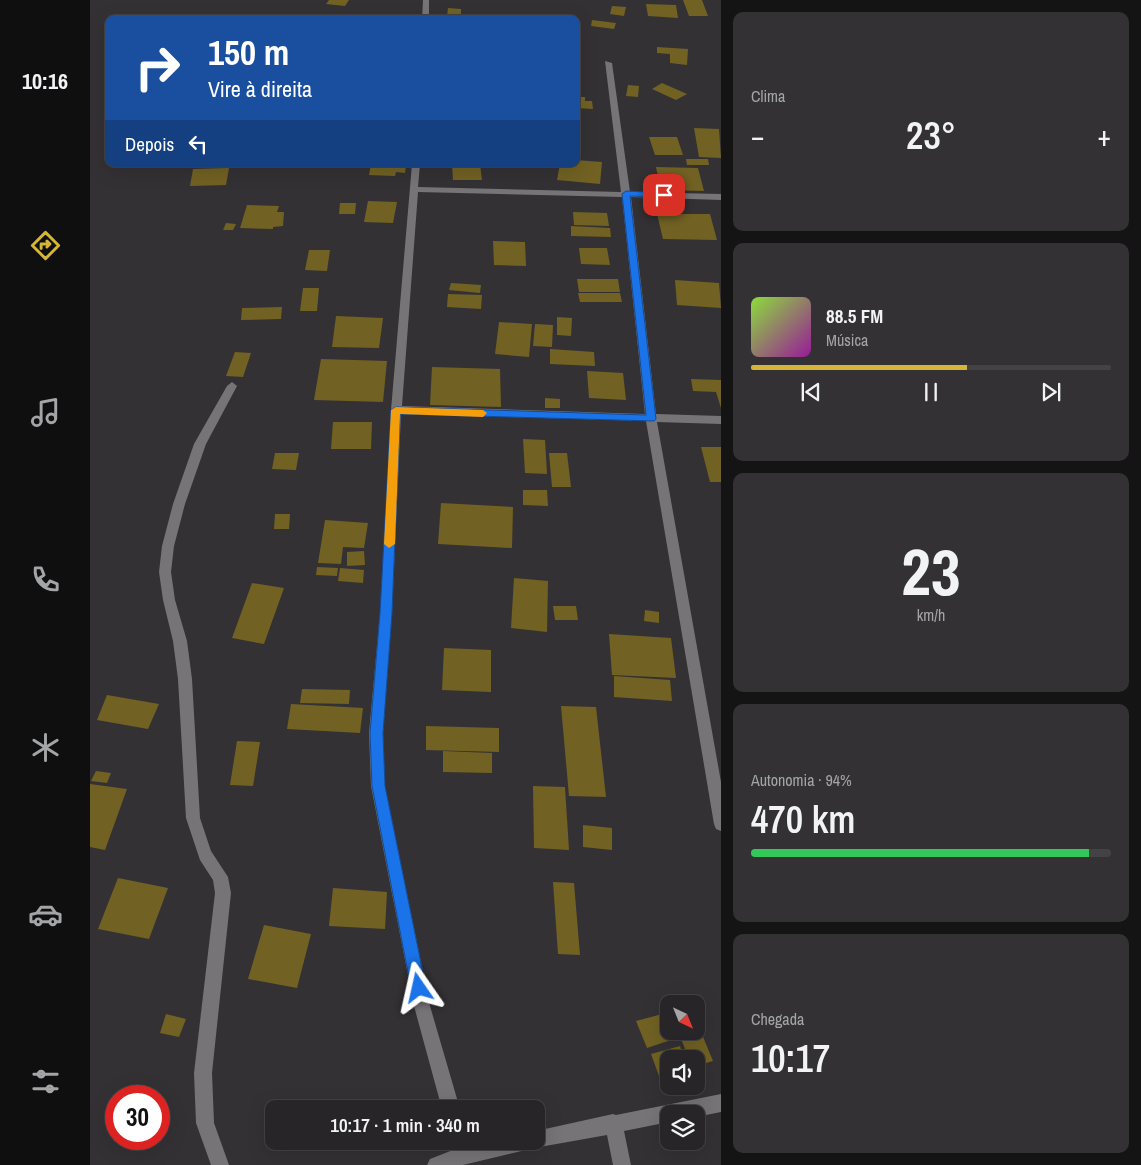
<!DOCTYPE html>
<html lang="pt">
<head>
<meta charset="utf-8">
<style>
	:root { --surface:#272527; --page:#333133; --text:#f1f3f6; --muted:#a4a5a7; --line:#434244; --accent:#d5b535 }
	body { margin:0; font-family:"Archivo Narrow",sans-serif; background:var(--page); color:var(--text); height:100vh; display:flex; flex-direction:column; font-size:19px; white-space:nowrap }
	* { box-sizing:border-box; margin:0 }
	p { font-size:16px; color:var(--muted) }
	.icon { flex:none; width:28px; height:28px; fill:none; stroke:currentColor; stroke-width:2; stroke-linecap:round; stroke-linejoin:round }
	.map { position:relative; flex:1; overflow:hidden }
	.sheet { display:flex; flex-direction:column; gap:12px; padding:12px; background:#151415; width:420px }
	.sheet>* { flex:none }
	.guide { position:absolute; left:15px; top:15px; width:475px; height:152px; border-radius:10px; box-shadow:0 5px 20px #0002,0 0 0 1px var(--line); background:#1a4fa0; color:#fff; overflow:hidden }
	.needle { width:32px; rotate:137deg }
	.buttons { position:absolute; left:570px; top:995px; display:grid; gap:10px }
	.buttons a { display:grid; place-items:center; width:45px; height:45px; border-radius:10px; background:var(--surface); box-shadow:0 5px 20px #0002,0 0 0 1px var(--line); font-size:25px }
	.speed { position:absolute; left:15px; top:1085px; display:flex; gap:10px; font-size:25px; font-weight:700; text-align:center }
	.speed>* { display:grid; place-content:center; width:65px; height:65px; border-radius:50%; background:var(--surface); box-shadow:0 5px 20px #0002,0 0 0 1px var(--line); line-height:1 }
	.speed .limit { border:8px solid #d22; background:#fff; color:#111 }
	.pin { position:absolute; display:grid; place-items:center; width:42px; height:42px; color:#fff; margin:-21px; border-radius:10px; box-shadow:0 2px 8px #0006 }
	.me { position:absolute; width:55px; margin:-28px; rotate:349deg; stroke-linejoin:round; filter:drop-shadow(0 0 4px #0008) }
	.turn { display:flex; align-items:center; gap:18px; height:105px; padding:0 20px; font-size:22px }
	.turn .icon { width:65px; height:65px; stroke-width:2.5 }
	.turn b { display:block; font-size:35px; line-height:42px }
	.then { display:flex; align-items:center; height:48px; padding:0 20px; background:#0003; gap:10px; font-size:19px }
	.big { font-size:38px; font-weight:600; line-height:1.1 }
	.sheet .widget { flex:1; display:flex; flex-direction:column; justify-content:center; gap:8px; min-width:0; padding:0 18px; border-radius:10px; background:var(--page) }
	.sheet .dial { align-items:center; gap:0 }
	.dial b { font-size:65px; line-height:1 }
	.song { display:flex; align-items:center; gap:15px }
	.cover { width:60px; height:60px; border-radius:8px; background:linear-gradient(135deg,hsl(90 70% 55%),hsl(300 70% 35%)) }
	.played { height:5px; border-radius:2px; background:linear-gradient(90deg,var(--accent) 60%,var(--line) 60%) }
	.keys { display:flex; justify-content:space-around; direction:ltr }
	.heat { display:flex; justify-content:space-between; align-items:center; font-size:28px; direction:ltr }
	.charge { height:8px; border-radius:4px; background:linear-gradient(90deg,#34c759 94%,var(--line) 0) }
	.trip { position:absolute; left:175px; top:1100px; width:280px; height:50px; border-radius:10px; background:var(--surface); box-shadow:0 5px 20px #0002,0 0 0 1px var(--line); font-weight:600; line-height:50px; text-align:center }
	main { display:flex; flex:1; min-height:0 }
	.dock { display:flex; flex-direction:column; width:90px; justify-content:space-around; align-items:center; background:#100f10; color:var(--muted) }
	.dock .icon { width:35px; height:35px }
	.dock .active { color:var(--accent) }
	.dock b { font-size:22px; color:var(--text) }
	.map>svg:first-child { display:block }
	.building { fill:#716123 }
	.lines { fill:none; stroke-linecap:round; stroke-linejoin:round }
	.minor { fill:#777477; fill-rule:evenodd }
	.route { fill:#1a73e8; stroke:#114b97 }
	.slow { fill:#f59e0b }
</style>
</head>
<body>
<main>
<nav class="dock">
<b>10:16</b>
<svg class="icon active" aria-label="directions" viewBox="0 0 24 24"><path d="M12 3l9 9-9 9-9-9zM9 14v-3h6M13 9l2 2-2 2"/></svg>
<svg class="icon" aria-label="music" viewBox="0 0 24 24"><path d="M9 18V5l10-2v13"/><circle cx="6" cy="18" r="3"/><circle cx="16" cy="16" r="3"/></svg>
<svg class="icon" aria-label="phone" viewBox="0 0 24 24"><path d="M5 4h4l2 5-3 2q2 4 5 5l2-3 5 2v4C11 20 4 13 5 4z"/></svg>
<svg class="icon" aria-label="climate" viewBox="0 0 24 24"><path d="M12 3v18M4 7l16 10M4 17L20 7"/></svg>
<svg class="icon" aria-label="car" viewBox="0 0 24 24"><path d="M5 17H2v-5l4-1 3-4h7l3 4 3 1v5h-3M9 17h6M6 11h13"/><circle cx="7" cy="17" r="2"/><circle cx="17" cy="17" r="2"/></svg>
<svg class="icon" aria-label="filters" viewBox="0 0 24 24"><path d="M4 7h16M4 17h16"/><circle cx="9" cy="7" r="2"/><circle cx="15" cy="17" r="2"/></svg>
</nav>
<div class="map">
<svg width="631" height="1165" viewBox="0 0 631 1165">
	<rect width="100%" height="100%" fill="#343134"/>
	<g class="building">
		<path d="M 239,0 L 259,0 L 255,6 L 236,4 Z"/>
		<path d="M 593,0 L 612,0 L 618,16 L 599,16 Z"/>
		<path d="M 556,4 L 586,5 L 588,18 L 558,16 Z"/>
		<path d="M 522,6 L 536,7 L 534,16 L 520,14 Z"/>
		<path d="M 358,8 L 371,9 L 371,17 L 357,17 Z"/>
		<path d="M 502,20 L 526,23 L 524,29 L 501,26 Z"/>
		<path d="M 567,47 L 598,49 L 597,65 L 580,63 L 580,54 L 567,53 Z"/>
		<path d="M 572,83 L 597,94 L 586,100 L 562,89 Z"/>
		<path d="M 538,85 L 549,86 L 548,97 L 536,96 Z"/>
		<path d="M 486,97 L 495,97 L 495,101 L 502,101 L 503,109 L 486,108 Z"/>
		<path d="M 604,128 L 629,129 L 631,158 L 609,157 Z"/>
		<path d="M 559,137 L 587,137 L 593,155 L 565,155 Z"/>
		<path d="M 596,159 L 618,159 L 619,165 L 597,165 Z"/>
		<path d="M 486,160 L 512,162 L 510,184 L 467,180 L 470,164 L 486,164 Z"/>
		<path d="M 281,164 L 316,165 L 315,173 L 306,172 L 305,176 L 279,175 Z"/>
		<path d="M 362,164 L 390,164 L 392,180 L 363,180 Z"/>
		<path d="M 566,167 L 608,168 L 614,191 L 571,190 Z"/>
		<path d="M 139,168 L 136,185 L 100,186 L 103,169 Z"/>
		<path d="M 278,201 L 307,202 L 303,223 L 274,222 Z"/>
		<path d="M 250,203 L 266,203 L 265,214 L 249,214 Z"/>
		<path d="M 157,205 L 189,206 L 187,212 L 194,212 L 193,226 L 183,227 L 183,229 L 150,228 Z"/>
		<path d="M 483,212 L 517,213 L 519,226 L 484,225 Z"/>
		<path d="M 567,214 L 620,214 L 627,240 L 573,239 Z"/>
		<path d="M 136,223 L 146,224 L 143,230 L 133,230 Z"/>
		<path d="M 481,226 L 520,228 L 521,237 L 481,236 Z"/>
		<path d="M 403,241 L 435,242 L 436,266 L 404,265 Z"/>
		<path d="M 489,248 L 517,248 L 520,265 L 491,264 Z"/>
		<path d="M 219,250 L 240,250 L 237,271 L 215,270 Z"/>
		<path d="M 487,279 L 528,279 L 530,292 L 489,292 Z"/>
		<path d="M 585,280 L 629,283 L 631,308 L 587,305 Z"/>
		<path d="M 361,283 L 391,285 L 390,293 L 359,290 Z"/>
		<path d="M 213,288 L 229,288 L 227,311 L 210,311 Z"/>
		<path d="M 488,293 L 530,293 L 532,302 L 490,302 Z"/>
		<path d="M 358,294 L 392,295 L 391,309 L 357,307 Z"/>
		<path d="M 192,307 L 191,319 L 151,320 L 152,308 Z"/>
		<path d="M 246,316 L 293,318 L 289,348 L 242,347 Z"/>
		<path d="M 467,317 L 482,318 L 481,336 L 467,335 Z"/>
		<path d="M 409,322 L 442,324 L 439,357 L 405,354 Z"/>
		<path d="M 445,324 L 463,325 L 462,347 L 443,346 Z"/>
		<path d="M 460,349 L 504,352 L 505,366 L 460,364 Z"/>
		<path d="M 145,352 L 161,353 L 153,377 L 136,376 Z"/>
		<path d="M 231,359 L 297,361 L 293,402 L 224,400 Z"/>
		<path d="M 342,367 L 410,369 L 411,407 L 340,405 Z"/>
		<path d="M 497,371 L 533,373 L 536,400 L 499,398 Z"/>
		<path d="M 601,379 L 631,380 L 631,408 L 626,392 L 603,391 Z"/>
		<path d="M 455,398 L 470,399 L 470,408 L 455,408 Z"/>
		<path d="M 243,422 L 282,422 L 281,449 L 241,449 Z"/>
		<path d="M 433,439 L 455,440 L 457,474 L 435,473 Z"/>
		<path d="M 611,447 L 631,447 L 631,482 L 620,482 Z"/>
		<path d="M 185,453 L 209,453 L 206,470 L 182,469 Z"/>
		<path d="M 459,453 L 477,453 L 481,487 L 462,487 Z"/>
		<path d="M 433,490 L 457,490 L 458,506 L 433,505 Z"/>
		<path d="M 351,503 L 423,507 L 422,548 L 348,544 Z"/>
		<path d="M 185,514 L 200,514 L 199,529 L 184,529 Z"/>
		<path d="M 235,520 L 278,523 L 274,548 L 253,547 L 251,564 L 228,563 Z"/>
		<path d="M 274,551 L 275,565 L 257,566 L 257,552 Z"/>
		<path d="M 227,567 L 248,568 L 247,576 L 226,575 Z"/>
		<path d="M 250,568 L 274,570 L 273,583 L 248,581 Z"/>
		<path d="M 424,578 L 458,581 L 457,632 L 421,628 Z"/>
		<path d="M 162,583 L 194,588 L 174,644 L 142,638 Z"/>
		<path d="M 463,606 L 486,606 L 488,620 L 465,620 Z"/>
		<path d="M 555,610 L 569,612 L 569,623 L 554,621 Z"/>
		<path d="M 519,634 L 581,638 L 586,678 L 522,675 Z"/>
		<path d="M 354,648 L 401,650 L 401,692 L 352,690 Z"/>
		<path d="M 524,676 L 580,680 L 582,701 L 524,697 Z"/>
		<path d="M 212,689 L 260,690 L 259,704 L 210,703 Z"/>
		<path d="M 17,695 L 69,704 L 58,729 L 7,720 Z"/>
		<path d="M 201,704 L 273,708 L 270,733 L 197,729 Z"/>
		<path d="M 471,706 L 506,707 L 516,797 L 479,796 Z"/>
		<path d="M 336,726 L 409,728 L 409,752 L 336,750 Z"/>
		<path d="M 147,741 L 170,742 L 163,786 L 140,785 Z"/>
		<path d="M 353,751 L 402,753 L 402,773 L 353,772 Z"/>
		<path d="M 6,771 L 21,773 L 17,783 L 1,781 Z"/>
		<path d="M 0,784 L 37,789 L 15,850 L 0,847 Z"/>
		<path d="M 443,786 L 475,787 L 479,850 L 444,848 Z"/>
		<path d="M 493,825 L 522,828 L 522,850 L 493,847 Z"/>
		<path d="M 28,878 L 78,888 L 59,939 L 8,929 Z"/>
		<path d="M 463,882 L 484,883 L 490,955 L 468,954 Z"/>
		<path d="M 243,888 L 297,892 L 295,929 L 239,926 Z"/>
		<path d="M 174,925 L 221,934 L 207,988 L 158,979 Z"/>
		<path d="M 576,1013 L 579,1019 L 579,1031 L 584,1031 L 587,1038 L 557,1048 L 546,1021 Z"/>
		<path d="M 76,1014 L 96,1019 L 89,1037 L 70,1033 Z"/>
		<path d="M 606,1020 L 623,1061 L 606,1066 L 606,1059 L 599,1059 L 588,1031 L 606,1031 Z"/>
		<path d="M 590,1046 L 594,1059 L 579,1059 L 579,1074 L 569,1076 L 561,1054 Z"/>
	</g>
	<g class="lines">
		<g class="minor">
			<path d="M 333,0 L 339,0 L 339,19 L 332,19 Z"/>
			<path d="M 515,61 L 522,63 L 540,192 L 631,194 L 631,200 L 541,197 L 566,414 L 631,416 L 631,424 L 567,422 L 631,782 L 631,831 L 626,829 L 624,824 L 556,421 L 311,414 L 302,613 L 293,733 L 295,786 L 340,1006 L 370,1109 L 352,1109 L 324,1006 L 281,786 L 279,733 L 290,613 L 301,410 L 322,164 L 330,164 L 328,187 L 531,192 ZM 328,192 L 532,197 L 555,414 L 312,406 Z"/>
			<path d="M 142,382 L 147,386 L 116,444 L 95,504 L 84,546 L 81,572 L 85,600 L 97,641 L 102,679 L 110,818 L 121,851 L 138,877 L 141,893 L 122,1073 L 124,1123 L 139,1165 L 121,1165 L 106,1123 L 104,1073 L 125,893 L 123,880 L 110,860 L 96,818 L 88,679 L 83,641 L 73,600 L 69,572 L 72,546 L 83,504 L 104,444 L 137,386 Z"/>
			<path d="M 631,1094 L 631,1112 L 606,1117 L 606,1114 L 579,1114 L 579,1122 L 534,1131 L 541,1165 L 523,1165 L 517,1135 L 444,1148 L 373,1165 L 337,1165 L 340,1159 L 363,1150 L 361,1141 L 379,1141 L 380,1145 L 399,1141 L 446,1141 L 446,1131 L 523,1114 L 526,1115 Z"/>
		</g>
	</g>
	<path class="route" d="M 536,191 L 574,193 L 578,195 L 574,197 L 540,196 L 566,419 L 564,421 L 310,414 L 302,613 L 293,733 L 295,786 L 336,988 L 334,993 L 329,996 L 324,993 L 321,988 L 282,786 L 280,733 L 290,613 L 301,410 L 306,407 L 556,415 L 532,194 Z"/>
	<path class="slow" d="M 306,407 L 393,410 L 397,413 L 393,417 L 310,414 L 305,544 L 299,548 L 294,544 L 301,410 Z"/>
</svg>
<div class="buttons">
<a><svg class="needle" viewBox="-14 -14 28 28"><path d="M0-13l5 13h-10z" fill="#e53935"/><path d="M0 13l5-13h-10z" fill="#a4a5a7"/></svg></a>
<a><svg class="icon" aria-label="sound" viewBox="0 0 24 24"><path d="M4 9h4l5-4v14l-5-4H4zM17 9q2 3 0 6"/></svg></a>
<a><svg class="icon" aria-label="layers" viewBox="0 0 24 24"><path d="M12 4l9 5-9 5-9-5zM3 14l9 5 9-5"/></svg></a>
</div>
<div class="speed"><div class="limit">30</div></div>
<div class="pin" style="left:574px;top:195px;background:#d93025"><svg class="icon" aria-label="arrive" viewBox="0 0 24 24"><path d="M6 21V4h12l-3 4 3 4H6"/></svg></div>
<svg class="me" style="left:329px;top:988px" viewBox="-20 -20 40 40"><path d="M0-17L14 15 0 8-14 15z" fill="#1a73e8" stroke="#fff" stroke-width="4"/></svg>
<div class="trip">10:17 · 1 min · 340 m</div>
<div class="guide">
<div class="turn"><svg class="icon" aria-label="right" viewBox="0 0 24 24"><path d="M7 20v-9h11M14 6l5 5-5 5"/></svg><div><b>150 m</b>Vire à direita</div></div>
<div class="then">Depois<svg class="icon" aria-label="left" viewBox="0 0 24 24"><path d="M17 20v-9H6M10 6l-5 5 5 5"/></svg></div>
</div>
</div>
<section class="sheet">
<div class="widget"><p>Clima</p>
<div class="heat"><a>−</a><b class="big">23°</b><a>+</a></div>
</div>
<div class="widget">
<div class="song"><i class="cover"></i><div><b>88.5 FM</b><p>Música</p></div></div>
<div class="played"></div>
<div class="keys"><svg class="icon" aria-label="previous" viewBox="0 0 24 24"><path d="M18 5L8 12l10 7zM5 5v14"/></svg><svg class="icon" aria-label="pause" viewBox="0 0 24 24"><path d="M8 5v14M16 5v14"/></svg><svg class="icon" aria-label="next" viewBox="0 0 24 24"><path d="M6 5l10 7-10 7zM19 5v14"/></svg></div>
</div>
<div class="widget dial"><b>23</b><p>km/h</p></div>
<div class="widget"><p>Autonomia · 94%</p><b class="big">470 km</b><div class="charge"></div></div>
<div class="widget"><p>Chegada</p><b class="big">10:17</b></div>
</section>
</main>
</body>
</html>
